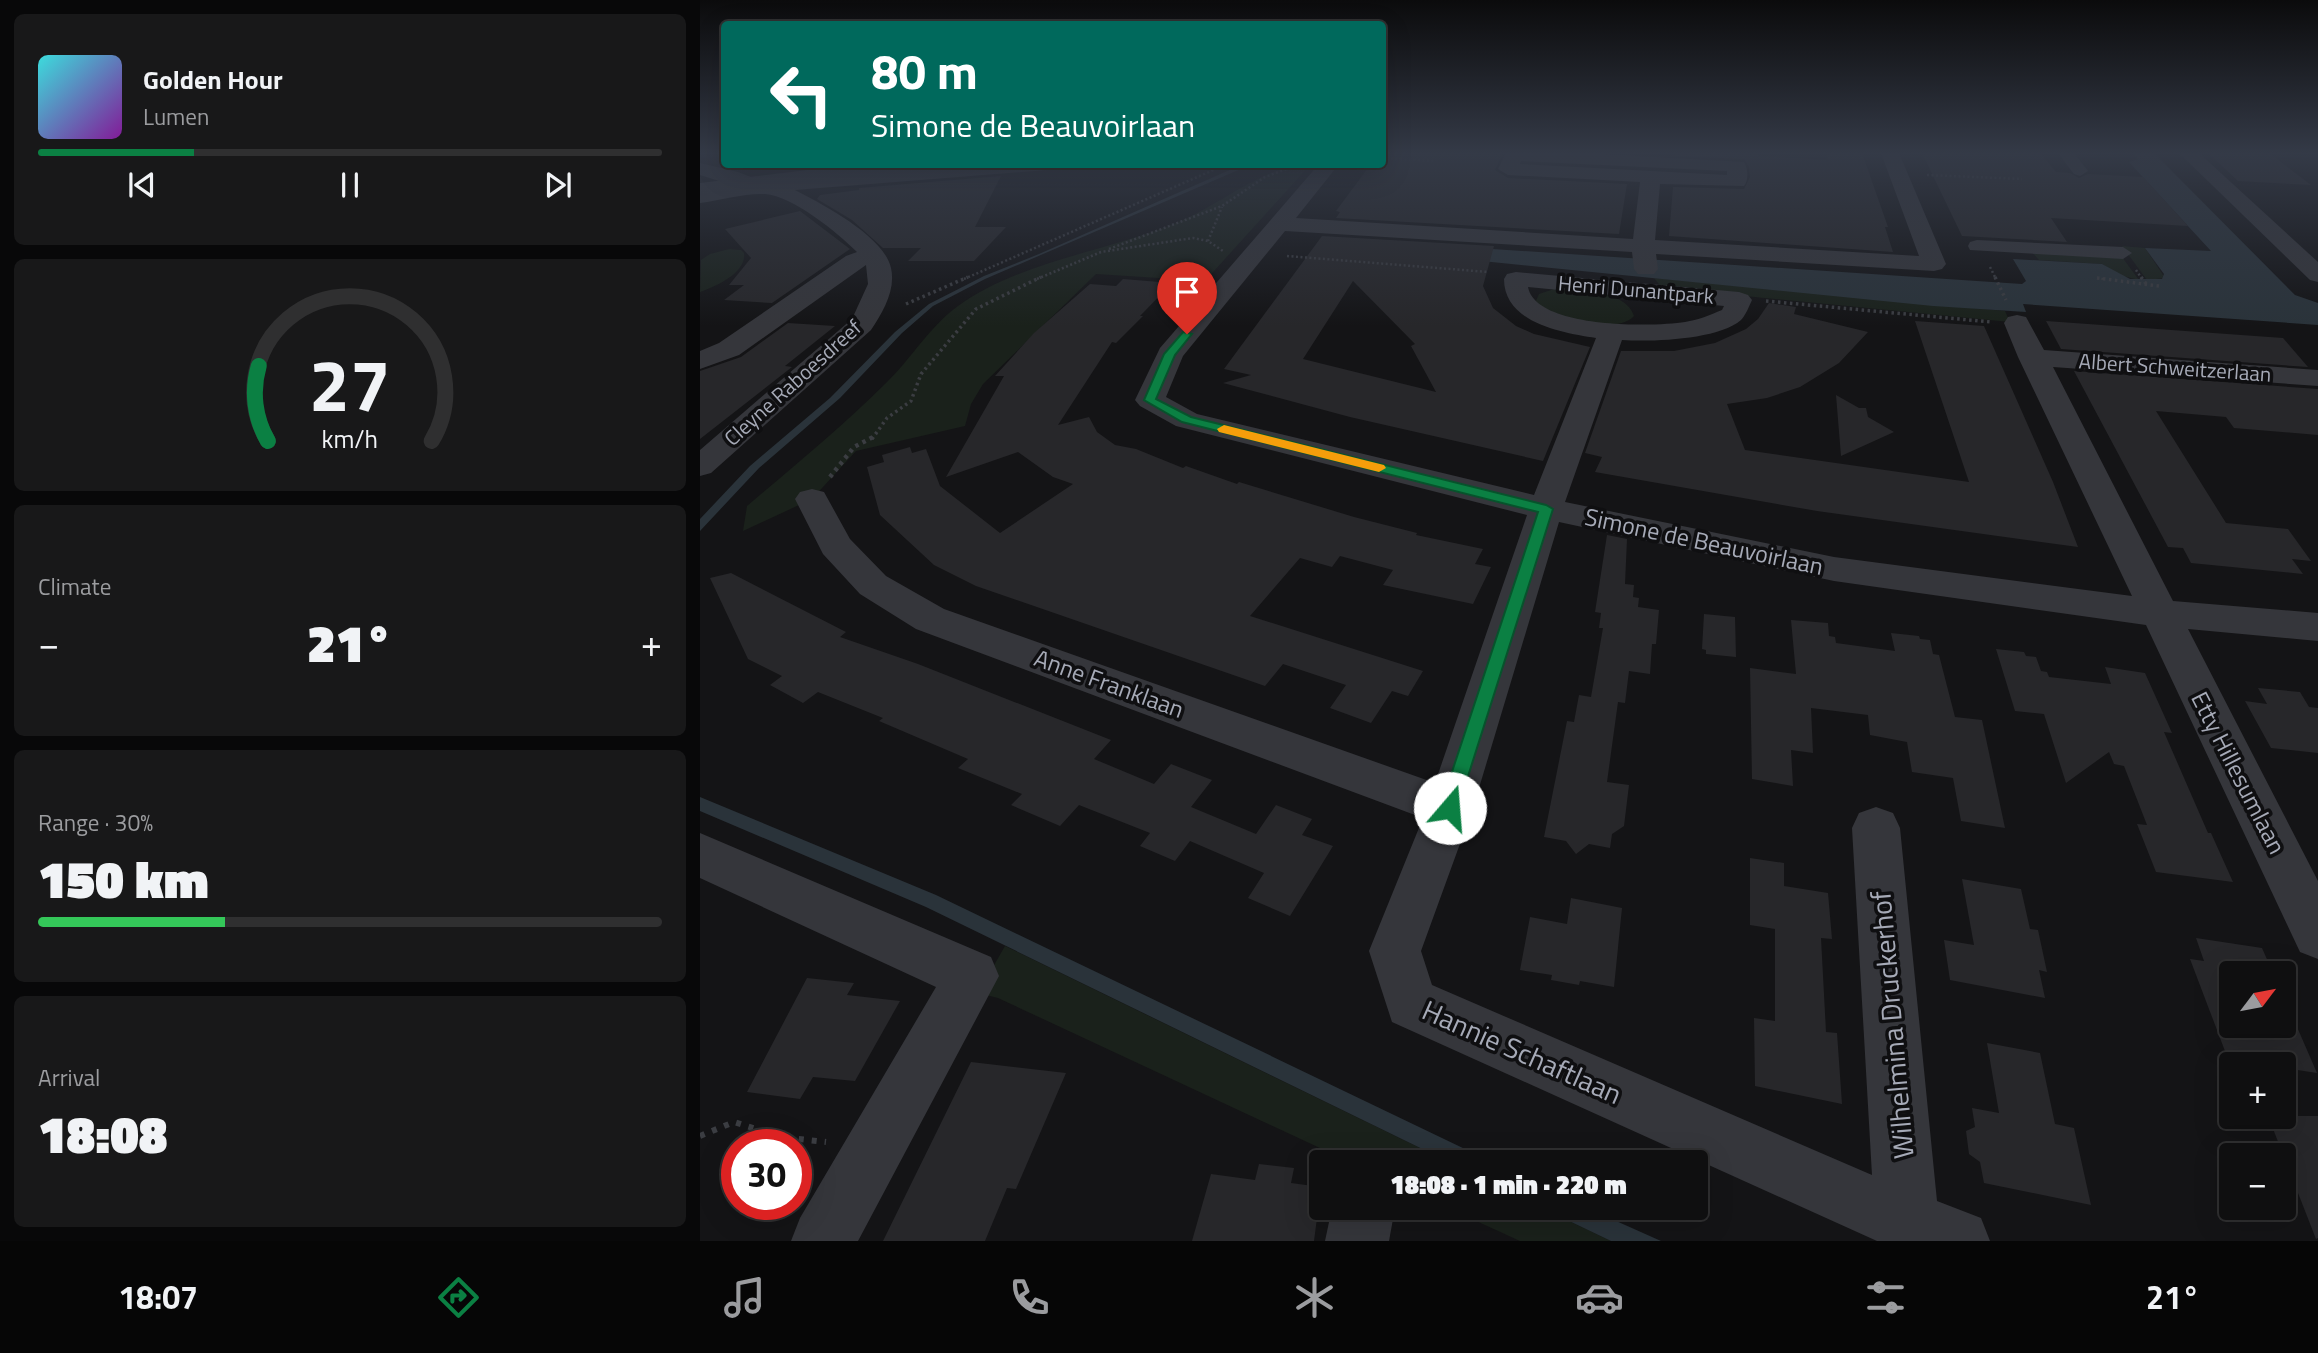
<!DOCTYPE html>
<html lang="en">
<head>
<meta charset="utf-8">
<style>
	:root { --surface:#0f0f10; --page:#181819; --text:#f1f3f6; --muted:#9b9c9f; --line:#2f2f30; --accent:#0b8043 }
	body { margin:0; font-family:"Titillium Web",sans-serif; background:var(--page); color:var(--text); height:100vh; display:flex; flex-direction:column; font-size:26px; white-space:nowrap }
	* { box-sizing:border-box; margin:0 }
	p { font-size:23px; color:var(--muted) }
	.icon { flex:none; width:38px; height:38px; fill:none; stroke:currentColor; stroke-width:2; stroke-linecap:round; stroke-linejoin:round }
	.map { position:relative; flex:1; overflow:hidden }
	.sheet { display:flex; flex-direction:column; gap:14px; padding:14px; background:#080809; width:700px }
	.sheet>* { flex:none }
	.banner { position:absolute; left:21px; top:21px; width:665px; height:147px; border-radius:7px; box-shadow:0 7px 28px #0002,0 0 0 2px var(--line); background:#00695c; color:#fff; overflow:hidden }
	.needle { width:46px; rotate:58deg }
	.tools { position:absolute; left:1519px; top:961px; display:grid; gap:14px }
	.tools a { display:grid; place-items:center; width:77px; height:77px; border-radius:7px; background:var(--surface); box-shadow:0 7px 28px #0002,0 0 0 2px var(--line); font-size:35px }
	.speed { position:absolute; left:21px; top:1129px; display:flex; gap:14px; font-size:35px; font-weight:700; text-align:center }
	.speed>* { display:grid; place-content:center; width:91px; height:91px; border-radius:50%; background:var(--surface); box-shadow:0 7px 28px #0002,0 0 0 2px var(--line); line-height:1 }
	.speed .limit { border:10px solid #d22; background:#fff; color:#111 }
	.pin { position:absolute; display:grid; place-items:center; width:60px; height:60px; color:#fff; margin:-72px -30px; border-radius:50% 50% 50% 0; rotate:-45deg; box-shadow:0 0 7px #0007 }
	.pin .icon { rotate:45deg }
	.me { position:absolute; width:77px; margin:-38px; rotate:18deg; stroke-linejoin:round; filter:drop-shadow(0 0 5px #0008) }
	.turn { display:flex; align-items:center; gap:24px; height:147px; padding:0 35px; font-size:32px }
	.turn .icon { width:91px; height:91px; stroke-width:2.5 }
	.turn b { display:block; font-size:49px; line-height:60px }
	.big { font-size:52px; font-weight:800; line-height:1.1 }
	.sheet .card { flex:1; display:flex; flex-direction:column; justify-content:center; gap:10px; min-width:0; padding:0 24px; border-radius:10px; background:var(--page) }
	.sheet .dial { align-items:center; gap:0 }
	.dial svg { height:182px; overflow:visible; fill:none; stroke:var(--line); stroke-width:7; stroke-linecap:round; text-anchor:middle }
	.dial text { fill:var(--text); stroke:none }
	.song { display:flex; align-items:center; gap:21px }
	.cover { width:84px; height:84px; border-radius:10px; background:linear-gradient(135deg,hsl(180 70% 55%),hsl(290 70% 35%)) }
	.played { height:7px; border-radius:4px; background:linear-gradient(90deg,var(--accent) 25%,var(--line) 25%) }
	.keys { display:flex; justify-content:space-around; direction:ltr }
	.heat { display:flex; justify-content:space-between; align-items:center; font-size:38px; direction:ltr }
	.charge { height:10px; border-radius:5px; background:linear-gradient(90deg,#34c759 30%,var(--line) 0) }
	.trip { position:absolute; left:609px; top:1150px; width:399px; height:70px; border-radius:7px; background:var(--surface); box-shadow:0 7px 28px #0002,0 0 0 2px var(--line); font-weight:800; line-height:70px; text-align:center }
	.tab-bar { display:flex; height:112px; justify-content:space-around; align-items:center; background:#060606; color:var(--muted) }
	.tab-bar .icon { width:49px; height:49px }
	.tab-bar .current { color:var(--accent) }
	.tab-bar b { font-size:32px; color:var(--text) }
	main { display:flex; flex:1; min-height:0 }
	.map>svg:first-child { display:block }
	.green { fill:#1a211b }
	.water { fill:#2a333a }
	.building { fill:#27272a; fill-rule:evenodd }
	.lines { fill:none; stroke-linecap:round; stroke-linejoin:round }
	.path-far3 { stroke:#3b3d42; stroke-width:2.5; stroke-dasharray:2 2.5; stroke-linecap:butt }
	.path-far2 { stroke:#3b3d42; stroke-width:3.5; stroke-dasharray:2.5 3.5; stroke-linecap:butt }
	.path-far1 { stroke:#3b3d42; stroke-width:4.5; stroke-dasharray:3.5 4.5; stroke-linecap:butt }
	.path { stroke:#3b3d42; stroke-width:6; stroke-dasharray:5 8; stroke-linecap:butt }
	.pedestrian { fill:#35363b; fill-rule:evenodd }
	.minor { fill:#35363b; fill-rule:evenodd }
	.tertiary { fill:#35363b; fill-rule:evenodd }
	.route { fill:#0b8043; stroke:#07532c; stroke-width:2 }
	.slow { fill:#f59e0b }
	.labels { text-anchor:middle; stroke-width:7; stroke-linejoin:round; paint-order:stroke }
	.far-street-label { font-size:21px; fill:#a6aab7; stroke:#0f0f11 }
	.street-label { font-size:24px; fill:#a6aab7; stroke:#0f0f11 }
	.near-street-label { font-size:28px; fill:#a6aab7; stroke:#0f0f11 }
</style>
</head>
<body>
<main>
<section class="sheet">
<div class="card">
<div class="song"><i class="cover"></i><div><b>Golden Hour</b><p>Lumen</p></div></div>
<div class="played"></div>
<div class="keys"><svg class="icon" aria-label="previous" viewBox="0 0 24 24"><path d="M18 5L8 12l10 7zM5 5v14"/></svg><svg class="icon" aria-label="pause" viewBox="0 0 24 24"><path d="M8 5v14M16 5v14"/></svg><svg class="icon" aria-label="next" viewBox="0 0 24 24"><path d="M6 5l10 7-10 7zM19 5v14"/></svg></div>
</div>
<div class="card dial"><svg viewBox="0 0 100 80">
<path d="M14 69A42 42 0 1 1 86 69"/>
<path d="M14 69A42 42 0 0 1 10 36" stroke="#0b8043"/>
<text x="50" y="56" font-size="32" font-weight="700">27</text>
<text x="50" y="72" font-size="11">km/h</text>
</svg></div>
<div class="card"><p>Climate</p>
<div class="heat"><a>−</a><b class="big">21°</b><a>+</a></div>
</div>
<div class="card"><p>Range · 30%</p><b class="big">150 km</b><div class="charge"></div></div>
<div class="card"><p>Arrival</p><b class="big">18:08</b></div>
</section>
<div class="map">
<svg width="1618" height="1241" viewBox="0 0 1618 1241">
	<rect width="100%" height="100%" fill="#141416"/>
	<g class="green">
		<path d="M 594,165 L 610,165 L 505,281 L 396,274 L 283,384 L 271,404 L 265,426 L 156,451 L 112,499 L 43,531 L 47,506 C 94,466 142,427 186,383 C 212,358 229,327 258,306 C 318,262 408,251 476,223 C 517,206 551,176 594,165 Z"/>
		<path d="M 1422,246 L 1445,248 L 1465,278 L 1447,280 Z"/>
		<path d="M 29,249 L 41,250 L 44,253 C 47,273 15,287 0,292 L 1,260 L 10,254 Z"/>
		<path d="M 1331,251 L 1422,257 L 1439,280 L 1419,275 L 1402,264 L 1339,260 Z"/>
		<path d="M 954,278 L 1305,311 L 1310,322 L 962,288 Z"/>
		<path d="M 854,289 C 877,291 926,289 934,316 C 924,328 891,327 876,323 C 862,319 848,309 835,303 L 839,294 Z"/>
		<path d="M 305,946 L 749,1162 L 650,1162 L 298,998 L 278,993 Z"/>
		<path d="M 748,1208 L 842,1208 L 911,1241 L 820,1241 Z"/>
	</g>
	<g class="water">
		<path d="M 1433,153 L 1454,153 L 1595,295 L 1618,303 L 1618,325 L 1323,304 L 1326,312 L 1233,306 L 772,260 L 627,238 L 1322,284 L 1326,281 L 1313,259 L 1402,264 L 1430,279 L 1462,279 L 1464,274 L 1445,248 L 1511,251 L 1429,162 L 1438,159 Z"/>
		<path d="M 541,165 L 550,165 L 285,279 L 233,306 L 202,333 L 140,398 L 59,468 L 0,531 L 0,519 L 50,466 L 130,398 L 195,332 L 229,304 L 284,276 L 339,254 Z"/>
		<path d="M 0,797 L 236,895 L 792,1162 L 749,1162 L 226,907 L 0,811 Z"/>
		<path d="M 842,1208 L 887,1208 L 961,1241 L 911,1241 Z"/>
	</g>
	<g class="building">
		<path d="M 682,153 L 803,153 L 795,170 L 808,178 L 927,184 L 919,234 L 636,218 L 640,212 L 636,211 L 671,164 L 682,164 Z"/>
		<path d="M 975,153 L 1059,153 L 1059,156 L 1128,160 L 1127,153 L 1162,153 L 1188,227 L 1185,227 L 1193,252 L 969,236 L 973,187 L 1044,189 L 1050,177 L 1049,167 L 1044,159 L 975,156 Z"/>
		<path d="M 1222,153 L 1340,153 L 1356,172 L 1370,173 L 1379,178 L 1388,174 L 1443,177 L 1488,226 L 1351,218 L 1367,242 L 1262,236 Z"/>
		<path d="M 1508,153 L 1569,153 L 1611,185 L 1538,181 Z"/>
		<path d="M 301,176 L 275,227 L 306,227 L 274,261 L 208,261 L 221,248 L 183,248 L 152,220 L 117,199 L 120,195 L 159,190 L 159,188 Z"/>
		<path d="M 100,211 L 150,249 L 72,303 L 24,300 L 44,285 L 29,285 L 51,258 L 25,229 Z"/>
		<path d="M 622,236 L 794,246 L 783,286 L 793,308 L 816,326 L 834,334 L 890,347 L 843,461 L 650,417 L 523,383 L 551,375 L 524,369 ZM 653,281 L 715,344 L 711,346 L 736,392 L 603,359 Z"/>
		<path d="M 423,279 L 472,283 L 440,316 L 443,316 L 416,343 L 412,342 L 358,425 L 389,417 L 397,432 L 415,445 L 436,449 L 483,468 L 486,466 L 537,484 L 539,482 L 654,517 L 717,533 L 716,535 L 783,549 L 775,564 L 791,567 L 773,604 L 683,585 L 693,570 L 640,556 L 632,567 L 600,558 L 550,616 L 723,671 L 708,696 L 692,691 L 671,723 L 630,708 L 646,685 L 583,664 L 565,686 L 276,586 L 234,565 L 180,515 L 167,467 L 184,462 L 182,455 L 210,447 L 212,453 L 226,449 L 240,486 L 300,533 L 373,484 L 353,477 L 318,452 L 246,477 L 304,376 L 295,376 L 334,333 L 390,284 L 416,286 Z"/>
		<path d="M 1069,303 L 1096,307 L 1094,314 L 1168,332 L 1139,363 L 1100,387 L 1067,398 L 1027,404 L 1045,450 L 1269,482 L 1215,321 L 1284,326 L 1353,482 L 1378,547 L 1117,511 L 895,472 L 902,457 L 885,453 L 921,351 L 974,351 L 1015,343 L 1046,329 L 1058,319 Z"/>
		<path d="M 1346,321 L 1583,338 L 1608,367 L 1361,349 Z"/>
		<path d="M 88,323 L 135,326 L 85,366 L 92,367 L 0,439 L 0,371 L 41,357 Z"/>
		<path d="M 1374,371 L 1618,389 L 1618,435 L 1534,428 L 1526,417 L 1456,411 L 1526,523 L 1588,529 L 1611,561 L 1592,559 L 1603,574 L 1491,563 L 1483,548 L 1468,547 Z"/>
		<path d="M 1136,395 L 1159,408 L 1166,408 L 1168,417 L 1194,432 L 1141,456 Z"/>
		<path d="M 907,535 L 927,539 L 925,584 L 934,585 L 933,597 L 939,598 L 938,607 L 959,610 L 956,644 L 952,644 L 950,674 L 929,671 L 925,703 L 918,702 L 907,782 L 929,785 L 924,826 L 912,834 L 910,848 L 889,844 L 876,854 L 866,841 L 844,837 L 867,721 L 874,722 L 879,695 L 891,697 L 903,628 L 899,628 L 901,613 L 895,612 Z"/>
		<path d="M 31,573 L 146,632 L 140,637 L 218,664 L 411,740 L 394,759 L 454,784 L 471,764 L 512,780 L 491,807 L 556,834 L 576,805 L 612,819 L 602,835 L 633,846 L 590,916 L 548,898 L 564,873 L 490,841 L 475,861 L 440,846 L 450,833 L 379,805 L 360,826 L 311,805 L 322,794 L 258,768 L 268,759 L 179,721 L 183,718 L 118,692 L 103,703 L 70,685 L 82,676 L 48,659 L 10,578 Z"/>
		<path d="M 1004,614 L 1035,617 L 1036,657 L 1006,654 L 1006,650 L 1002,649 Z"/>
		<path d="M 1091,620 L 1128,623 L 1129,636 L 1135,637 L 1136,643 L 1195,651 L 1191,633 L 1219,636 L 1220,639 L 1230,640 L 1233,654 L 1239,655 L 1255,717 L 1282,720 L 1305,828 L 1261,821 L 1253,778 L 1212,772 L 1207,742 L 1170,735 L 1168,715 L 1111,708 L 1113,753 L 1091,750 L 1093,786 L 1052,779 L 1050,668 L 1096,674 Z"/>
		<path d="M 1296,649 L 1324,652 L 1326,656 L 1336,657 L 1341,671 L 1347,672 L 1349,677 L 1411,684 L 1405,667 L 1445,673 L 1472,733 L 1464,732 L 1508,833 L 1511,833 L 1533,882 L 1456,872 L 1437,824 L 1447,825 L 1424,766 L 1414,764 L 1409,752 L 1366,783 L 1344,714 L 1315,711 Z"/>
		<path d="M 1558,688 L 1600,692 L 1609,707 L 1618,708 L 1618,753 L 1571,748 L 1545,701 L 1567,704 Z"/>
		<path d="M 1050,858 L 1084,863 L 1084,886 L 1128,893 L 1132,939 L 1121,938 L 1126,1032 L 1137,1033 L 1142,1104 L 1055,1086 L 1054,1018 L 1075,1021 L 1075,929 L 1050,925 Z"/>
		<path d="M 1262,879 L 1321,889 L 1330,929 L 1338,930 L 1347,972 L 1339,970 L 1345,998 L 1250,980 L 1244,940 L 1274,945 Z"/>
		<path d="M 871,898 L 922,908 L 914,987 L 880,981 L 879,985 L 851,980 L 852,975 L 820,970 L 830,917 L 867,924 Z"/>
		<path d="M 1496,938 L 1562,948 L 1573,973 L 1531,973 L 1531,1026 L 1584,1026 L 1584,997 L 1617,1073 L 1584,1068 L 1584,1064 L 1558,1064 L 1528,1059 L 1490,959 L 1504,961 Z"/>
		<path d="M 107,978 L 154,983 L 147,995 L 200,1001 L 155,1081 L 113,1077 L 100,1099 L 47,1092 Z"/>
		<path d="M 1287,1043 L 1340,1053 L 1355,1124 L 1374,1128 L 1391,1205 L 1284,1183 L 1280,1162 L 1269,1154 L 1266,1131 L 1275,1127 L 1272,1108 L 1299,1113 Z"/>
		<path d="M 271,1062 L 366,1073 L 316,1189 L 307,1188 L 285,1241 L 183,1241 Z"/>
		<path d="M 1568,1116 L 1618,1116 L 1618,1238 L 1616,1239 Z"/>
		<path d="M 559,1164 L 594,1168 L 591,1183 L 621,1187 L 614,1241 L 492,1241 L 511,1174 L 555,1180 Z"/>
	</g>
	<g class="lines">
		<g class="path-far3">
			<path d="M 682,158 L 733,161"/>
			<path d="M 1227,175 L 1322,179"/>
			<path d="M 508,241 L 522,207"/>
			<path d="M 409,249 L 522,206 L 565,177 L 592,167"/>
			<path d="M 587,256 L 788,272"/>
			<path d="M 1290,267 L 1296,279"/>
			<path d="M 1436,270 L 1442,279"/>
			<path d="M 1397,278 L 1403,279"/>
			<path d="M 264,279 L 527,164"/>
			<path d="M 337,279 L 401,252 L 493,238 L 508,241 L 523,251"/>
		</g>
		<g class="path-far2">
			<path d="M 1295,277 L 1306,300"/>
			<path d="M 1441,277 L 1447,285"/>
			<path d="M 1397,278 L 1459,286"/>
			<path d="M 1066,301 L 1291,322"/>
			<path d="M 206,304 L 268,277"/>
			<path d="M 172,439 L 187,418 L 211,401 L 221,374 L 276,309 L 341,277"/>
		</g>
		<path class="path-far1" d="M 130,477 L 154,447 L 173,437"/>
		<path class="path" d="M 0,1136 L 34,1122 L 81,1137 L 126,1142"/>
		<g class="pedestrian">
			<path d="M 1358,153 L 1374,153 L 1388,171 L 1380,176 L 1374,174 Z"/>
			<path d="M 1277,240 L 1423,247 L 1432,253 L 1423,259 L 1270,250 L 1268,246 L 1270,242 Z"/>
		</g>
		<g class="minor">
			<path d="M 806,153 L 882,153 L 1044,162 C 1048,168 1049,180 1044,186 L 960,184 L 955,240 L 1219,256 L 1181,153 L 1199,153 L 1246,264 L 1242,269 L 1234,271 L 956,254 L 958,269 L 954,274 L 938,274 L 934,269 L 932,252 L 585,231 L 483,356 L 466,397 L 497,414 L 834,495 L 896,338 C 862,333 804,323 804,279 L 807,274 L 816,272 L 1039,292 L 1048,295 L 1052,300 C 1049,306 1046,315 1041,320 C 1018,340 951,342 922,340 L 865,502 L 1134,557 L 1432,596 L 1318,357 L 1304,323 L 1308,317 L 1317,315 L 1326,317 L 1344,350 L 1618,370 L 1618,386 L 1353,367 L 1473,601 L 1618,613 L 1618,641 L 1488,629 L 1618,881 L 1618,959 L 1600,952 L 1446,625 L 1134,581 L 859,522 L 773,808 L 721,951 L 732,985 L 1172,1175 L 1152,828 L 1159,813 L 1176,807 L 1193,813 L 1200,828 L 1237,1201 L 1281,1218 L 1290,1241 L 1177,1241 L 692,1022 L 669,951 L 723,818 L 216,629 L 160,594 L 123,554 L 95,499 L 100,492 L 112,489 L 124,492 L 150,539 L 186,576 L 244,609 L 735,783 L 827,515 L 476,426 L 440,406 L 435,400 L 460,348 L 619,164 L 639,164 L 596,218 L 933,239 L 940,182 L 808,175 L 798,169 ZM 821,161 L 1027,171 L 1027,175 L 820,164 ZM 828,287 L 1024,306 L 1022,310 C 1010,315 998,320 985,322 C 953,327 836,329 828,287 Z"/>
			<path d="M 1479,153 L 1499,153 L 1618,262 L 1618,282 L 1610,280 Z"/>
			<path d="M 0,163 L 38,172 L 64,182 L 122,174 L 257,164 L 356,164 L 347,170 L 95,190 C 122,204 184,236 191,268 C 196,290 183,312 171,330 L 11,473 L 0,476 L 0,450 L 152,319 L 168,284 L 166,265 L 39,355 L 0,369 L 0,351 L 19,343 L 146,256 L 157,252 C 138,233 93,196 65,194 C 45,193 21,200 0,203 L 0,191 L 35,186 L 0,175 Z"/>
			<path d="M 0,833 L 291,957 L 299,976 L 158,1241 L 91,1241 L 100,1218 L 236,987 L 0,878 Z"/>
			<path d="M 632,1208 L 695,1208 L 689,1241 L 625,1241 Z"/>
		</g>
		<path class="tertiary" d="M 157,164 L 250,164 L 241,170 L 123,179 L 0,195 L 0,183 Z"/>
	</g>
	<linearGradient id="sky" x2="0" y2="1"><stop stop-color="#0b0b0c"/><stop offset="0.47" stop-color="#343a47"/><stop offset="1" stop-color="#343a47" stop-opacity="0"/></linearGradient>
	<rect width="1618" height="326" fill="url(#sky)"/>
	<path class="route" d="M 483,332 L 492,334 L 475,355 L 456,399 L 491,417 L 846,505 L 853,509 L 756,814 L 750,816 L 743,814 L 740,808 L 838,512 L 482,422 L 444,400 L 464,354 Z"/>
	<path class="slow" d="M 524,425 L 684,465 L 686,468 L 679,472 L 519,432 L 517,429 Z"/>
	<g class="labels">
		<g class="far-street-label">
			<text transform="translate(936 290) rotate(5)" y="7">Henri Dunantpark</text>
			<text transform="translate(1475 368) rotate(4)" y="7">Albert Schweitzerlaan</text>
			<text transform="translate(93 383) rotate(-42)" y="7">Cleyne Raboesdreef</text>
		</g>
		<g class="street-label">
			<text transform="translate(1004 542) rotate(12)" y="8">Simone de Beauvoirlaan</text>
			<text transform="translate(409 684) rotate(20)" y="8">Anne Franklaan</text>
			<text transform="translate(1538 773) rotate(63)" y="8">Etty Hillesumlaan</text>
		</g>
		<g class="near-street-label">
			<text transform="translate(1192 1025) rotate(-95)" y="10">Wilhelmina Druckerhof</text>
			<text transform="translate(822 1052) rotate(24)" y="10">Hannie Schaftlaan</text>
		</g>
	</g>
</svg>
<div class="tools">
<a><svg class="needle" viewBox="-14 -14 28 28"><path d="M0-13l5 13h-10z" fill="#e53935"/><path d="M0 13l5-13h-10z" fill="#9b9c9f"/></svg></a>
<a>+</a>
<a>−</a>
</div>
<div class="speed"><div class="limit">30</div></div>
<div class="pin" style="left:487px;top:334px;background:#d93025"><svg class="icon" aria-label="arrive" viewBox="0 0 24 24"><path d="M6 21V4h12l-3 4 3 4H6"/></svg></div>
<svg class="me" style="left:750px;top:808px" viewBox="-20 -20 40 40"><circle r="19" fill="#fff"/><path d="M0-13L10 11 0 6-10 11z" fill="#0b8043"/></svg>
<div class="trip">18:08 · 1 min · 220 m</div>
<div class="banner">
<div class="turn"><svg class="icon" aria-label="left" viewBox="0 0 24 24"><path d="M17 20v-9H6M10 6l-5 5 5 5"/></svg><div><b>80 m</b>Simone de Beauvoirlaan</div></div>
</div>
</div>
</main>
<nav class="tab-bar">
<b>18:07</b>
<svg class="icon current" aria-label="directions" viewBox="0 0 24 24"><path d="M12 3l9 9-9 9-9-9zM9 14v-3h6M13 9l2 2-2 2"/></svg>
<svg class="icon" aria-label="music" viewBox="0 0 24 24"><path d="M9 18V5l10-2v13"/><circle cx="6" cy="18" r="3"/><circle cx="16" cy="16" r="3"/></svg>
<svg class="icon" aria-label="phone" viewBox="0 0 24 24"><path d="M5 4h4l2 5-3 2q2 4 5 5l2-3 5 2v4C11 20 4 13 5 4z"/></svg>
<svg class="icon" aria-label="climate" viewBox="0 0 24 24"><path d="M12 3v18M4 7l16 10M4 17L20 7"/></svg>
<svg class="icon" aria-label="car" viewBox="0 0 24 24"><path d="M5 17H2v-5l4-1 3-4h7l3 4 3 1v5h-3M9 17h6M6 11h13"/><circle cx="7" cy="17" r="2"/><circle cx="17" cy="17" r="2"/></svg>
<svg class="icon" aria-label="filters" viewBox="0 0 24 24"><path d="M4 7h16M4 17h16"/><circle cx="9" cy="7" r="2"/><circle cx="15" cy="17" r="2"/></svg>
<b>21°</b>
</nav>
</body>
</html>
